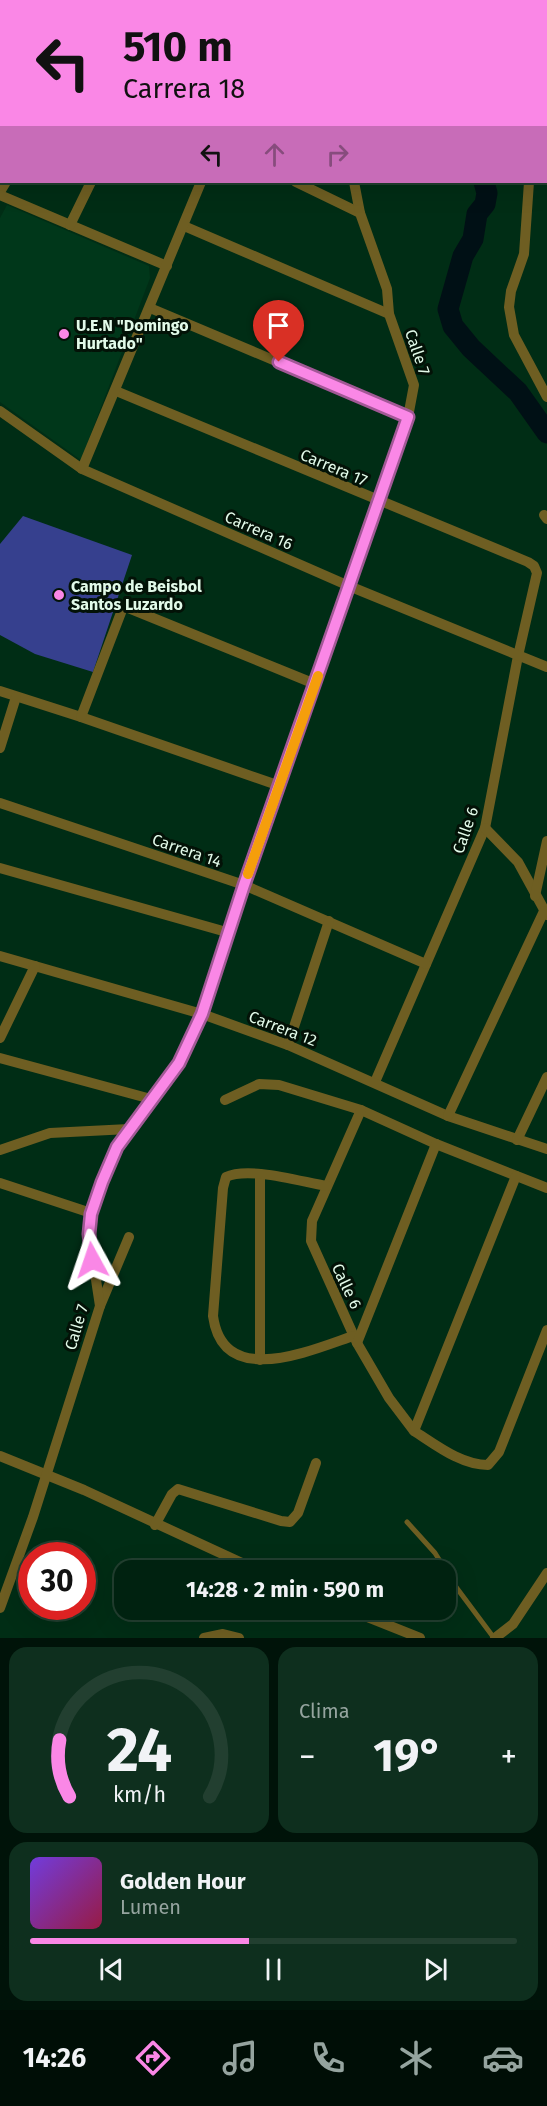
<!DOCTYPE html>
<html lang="es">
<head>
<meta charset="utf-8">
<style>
	:root { --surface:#002210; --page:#0e2f1e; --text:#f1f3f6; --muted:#95a49f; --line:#223f30; --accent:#fa87e6 }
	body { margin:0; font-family:"Fira Sans",sans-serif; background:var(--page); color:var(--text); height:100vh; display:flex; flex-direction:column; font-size:22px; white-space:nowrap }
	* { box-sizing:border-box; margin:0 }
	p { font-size:20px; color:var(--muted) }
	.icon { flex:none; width:33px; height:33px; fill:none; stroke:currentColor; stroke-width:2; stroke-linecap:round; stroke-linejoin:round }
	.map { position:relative; height:1638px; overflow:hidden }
	.drawer { display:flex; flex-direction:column; gap:9px; padding:9px; background:#001309; flex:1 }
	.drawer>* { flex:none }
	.top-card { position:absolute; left:0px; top:0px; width:548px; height:183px; box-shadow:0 6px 24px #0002,0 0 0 2px var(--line); background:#fa87e6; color:#111; overflow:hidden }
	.speed { position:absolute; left:18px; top:1542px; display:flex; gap:12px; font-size:30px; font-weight:700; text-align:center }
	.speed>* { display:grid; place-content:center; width:78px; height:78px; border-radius:50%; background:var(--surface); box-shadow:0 6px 24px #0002,0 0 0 2px var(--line); line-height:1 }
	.speed .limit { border:9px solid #d22; background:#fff; color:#111 }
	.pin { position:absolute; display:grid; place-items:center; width:51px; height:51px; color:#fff; margin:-62px -26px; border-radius:50% 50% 50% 0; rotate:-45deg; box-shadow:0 0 6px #0007 }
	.pin .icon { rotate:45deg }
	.me { position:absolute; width:66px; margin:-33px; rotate:355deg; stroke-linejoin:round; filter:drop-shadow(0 0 4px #0008) }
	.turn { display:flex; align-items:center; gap:21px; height:126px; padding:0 24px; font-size:27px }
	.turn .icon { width:78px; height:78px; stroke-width:2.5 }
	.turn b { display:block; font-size:42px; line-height:51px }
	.lanes { display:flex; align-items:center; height:57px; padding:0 24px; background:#0003; justify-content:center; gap:30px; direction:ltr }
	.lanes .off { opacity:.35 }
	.big { font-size:45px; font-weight:700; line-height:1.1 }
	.drawer .widget { flex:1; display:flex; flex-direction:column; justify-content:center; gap:9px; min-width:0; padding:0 21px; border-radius:18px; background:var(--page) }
	.drawer .dial { align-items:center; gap:0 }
	.dial svg { height:156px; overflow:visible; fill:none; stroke:var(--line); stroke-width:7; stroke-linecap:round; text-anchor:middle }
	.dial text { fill:var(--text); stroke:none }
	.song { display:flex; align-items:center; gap:18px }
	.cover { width:72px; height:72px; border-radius:9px; background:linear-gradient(135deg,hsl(260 70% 55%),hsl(340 70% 35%)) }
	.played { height:6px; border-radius:3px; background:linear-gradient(90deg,var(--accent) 45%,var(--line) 45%) }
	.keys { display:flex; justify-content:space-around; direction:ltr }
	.heat { display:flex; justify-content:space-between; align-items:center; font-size:33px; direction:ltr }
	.drawer .tiles { flex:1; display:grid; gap:9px; grid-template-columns:1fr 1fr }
	.widget:last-child { grid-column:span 2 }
	.trip { position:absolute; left:114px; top:1560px; width:342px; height:60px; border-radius:18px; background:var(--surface); box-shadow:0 6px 24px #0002,0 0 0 2px var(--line); font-weight:700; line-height:60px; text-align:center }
	.menu { display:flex; height:96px; justify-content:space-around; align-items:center; background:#000e06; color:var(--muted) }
	.menu .icon { width:42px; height:42px }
	.menu .on { color:var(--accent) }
	.menu b { font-size:27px; color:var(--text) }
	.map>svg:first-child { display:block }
	.built { fill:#00371a }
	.green { fill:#36408e }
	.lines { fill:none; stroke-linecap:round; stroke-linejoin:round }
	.river { stroke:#001015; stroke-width:21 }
	.lane { stroke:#6e5e22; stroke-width:5 }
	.street { stroke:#6e5e22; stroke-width:10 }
	.route-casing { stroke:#a25896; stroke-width:15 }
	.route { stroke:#fa87e6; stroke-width:10 }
	.slow { stroke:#f59e0b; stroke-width:10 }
	.poi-dot { fill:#fa87e6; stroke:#031207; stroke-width:2 }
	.labels { text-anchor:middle; stroke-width:6; stroke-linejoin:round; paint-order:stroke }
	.poi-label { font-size:16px; font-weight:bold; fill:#e2fae9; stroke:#031207; text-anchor:start }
	.street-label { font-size:16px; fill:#e2fae9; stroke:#031207 }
</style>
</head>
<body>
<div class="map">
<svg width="547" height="1638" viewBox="0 0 547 1638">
	<rect width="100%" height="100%" fill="#002d15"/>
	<path class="built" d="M 7,205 L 149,266 L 150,278 L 81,460 L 0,402 L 0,218 Z"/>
	<path class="green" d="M 23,516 L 132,555 L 93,672 L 35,654 L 0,635 L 0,544 Z"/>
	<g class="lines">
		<g class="river">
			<path d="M 98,0 L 98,2"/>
			<path d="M 484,182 L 487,193 L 485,204 L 477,214 L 473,239 L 463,256 L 448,309 L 453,326 L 471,348 L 518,392 L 547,433"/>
		</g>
		<path class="lane" d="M 407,1522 L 435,1553 L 456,1587 L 494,1638"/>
		<g class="street">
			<path d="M 420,0 L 422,2"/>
			<path d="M 524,0 L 526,2"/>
			<path d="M 477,2 L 479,0"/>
			<path d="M 546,14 L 547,15"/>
			<path d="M 546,61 L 547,61"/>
			<path d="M 0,98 L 2,98"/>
			<path d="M 546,165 L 547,165"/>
			<path d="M 296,182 L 360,213"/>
			<path d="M 529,182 L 524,254 L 511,291 L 509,307 L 514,335 L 547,397"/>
			<path d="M 0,192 L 6,182"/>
			<path d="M 0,195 L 167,266"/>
			<path d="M 70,225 L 91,182"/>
			<path d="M 184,226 L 389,314"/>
			<path d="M 150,308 L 408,417"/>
			<path d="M 116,391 L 528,562 L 534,566 L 537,573 L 518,656 L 485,828 L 375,1082"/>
			<path d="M 0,411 L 82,469 L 349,586 L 547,667"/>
			<path d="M 82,469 L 201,182"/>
			<path d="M 544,515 L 547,519"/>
			<path d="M 0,691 L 81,717 L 280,786"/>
			<path d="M 81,717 L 122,610 L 126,607 L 315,684"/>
			<path d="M 0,748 L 16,697"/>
			<path d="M 0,803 L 244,885 L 426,964"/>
			<path d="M 485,828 L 518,862 L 547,915"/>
			<path d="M 0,868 L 230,933"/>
			<path d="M 535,896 L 547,841"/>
			<path d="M 0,956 L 202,1014 L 288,1045 L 448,1116 L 547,1149"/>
			<path d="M 0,1038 L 35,966"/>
			<path d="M 288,1045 L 329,921"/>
			<path d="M 0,1058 L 151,1099"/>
			<path d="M 225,1100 L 259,1084 L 279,1085 L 361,1110 L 436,1144 L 547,1188"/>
			<path d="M 361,1110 L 312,1221 L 311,1241 L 357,1343 L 389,1398 L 414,1431"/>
			<path d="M 448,1116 L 544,911"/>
			<path d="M 517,1140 L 547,1077"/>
			<path d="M 0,1150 L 50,1133 L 129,1129"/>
			<path d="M 260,1174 L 260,1360"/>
			<path d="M 516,1176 L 414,1431 C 436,1445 461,1465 488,1465 L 499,1452 L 547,1330"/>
			<path d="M 0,1183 L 91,1213"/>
			<path d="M 327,1186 C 302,1182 249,1166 226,1177 L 223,1188 L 213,1316 C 223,1389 309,1351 353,1336"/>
			<path d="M 100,1306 L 129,1237"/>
			<path d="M 357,1343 L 436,1144"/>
			<path d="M 0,1456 L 84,1490 L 257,1570"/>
			<path d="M 155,1525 L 172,1494 L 178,1489 L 281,1521 L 290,1522 L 298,1513 L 316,1463"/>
			<path d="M 0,1608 L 33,1517 L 100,1306 L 89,1234 L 91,1213 L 117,1147 L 179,1063 L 202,1014 L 244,885 L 408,417 L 414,385 L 389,314 L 387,289 L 360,213 L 354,182"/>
			<path d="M 350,1610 L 420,1638"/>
			<path d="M 204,1638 L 223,1634 L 239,1638"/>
			<path d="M 495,1638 L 513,1624 L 547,1573"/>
		</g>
	</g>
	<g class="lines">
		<defs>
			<path id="route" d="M 92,1260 L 89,1234 L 91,1214 L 102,1182 L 117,1147 L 179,1063 L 202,1014 L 244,885 L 408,417 L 279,362"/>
		</defs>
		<use href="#route" class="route-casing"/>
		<use href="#route" class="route"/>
		<path class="slow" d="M 248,874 L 318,676"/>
	</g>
	<g class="poi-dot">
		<circle cx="64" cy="334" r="6"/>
		<circle cx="59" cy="595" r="6"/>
	</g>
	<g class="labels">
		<g class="poi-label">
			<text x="76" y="331">U.E.N "Domingo<tspan x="76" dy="18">Hurtado"</tspan></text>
			<text x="71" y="592">Campo de Beisbol<tspan x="71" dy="18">Santos Luzardo</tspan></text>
		</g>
		<g class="street-label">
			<text transform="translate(418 352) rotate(71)" y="6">Calle 7</text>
			<text transform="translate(334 467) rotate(23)" y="6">Carrera 17</text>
			<text transform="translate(259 530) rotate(24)" y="6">Carrera 16</text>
			<text transform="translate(465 830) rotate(-71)" y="6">Calle 6</text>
			<text transform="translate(187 850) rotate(19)" y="6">Carrera 14</text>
			<text transform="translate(283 1028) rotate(21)" y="6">Carrera 12</text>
			<text transform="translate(347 1286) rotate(65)" y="6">Calle 6</text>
			<text transform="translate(76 1327) rotate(-74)" y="6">Calle 7</text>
		</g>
	</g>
</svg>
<div class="speed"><div class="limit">30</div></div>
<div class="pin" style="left:279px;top:362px;background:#d93025"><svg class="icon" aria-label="arrive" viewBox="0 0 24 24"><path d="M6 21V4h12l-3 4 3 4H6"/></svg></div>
<svg class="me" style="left:92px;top:1260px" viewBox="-20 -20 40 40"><path d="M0-17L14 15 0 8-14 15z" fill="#fa87e6" stroke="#fff" stroke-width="4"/></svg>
<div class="trip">14:28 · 2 min · 590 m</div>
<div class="top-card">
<div class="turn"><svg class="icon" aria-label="left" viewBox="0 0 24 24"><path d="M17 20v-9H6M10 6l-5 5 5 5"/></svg><div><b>510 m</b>Carrera 18</div></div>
<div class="lanes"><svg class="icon" aria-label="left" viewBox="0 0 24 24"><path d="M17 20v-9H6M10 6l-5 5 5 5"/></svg><svg class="icon off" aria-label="ahead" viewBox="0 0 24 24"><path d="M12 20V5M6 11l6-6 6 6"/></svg><svg class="icon off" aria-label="right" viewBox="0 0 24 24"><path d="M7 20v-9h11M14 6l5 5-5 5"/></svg></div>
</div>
</div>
<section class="drawer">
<div class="tiles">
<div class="widget dial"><svg viewBox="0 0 100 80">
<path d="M14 69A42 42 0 1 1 86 69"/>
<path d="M14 69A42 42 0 0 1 9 40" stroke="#fa87e6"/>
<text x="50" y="56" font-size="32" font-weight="700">24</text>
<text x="50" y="72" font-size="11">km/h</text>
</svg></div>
<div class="widget"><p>Clima</p>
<div class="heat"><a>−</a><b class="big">19°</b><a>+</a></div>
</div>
<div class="widget">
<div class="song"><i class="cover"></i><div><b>Golden Hour</b><p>Lumen</p></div></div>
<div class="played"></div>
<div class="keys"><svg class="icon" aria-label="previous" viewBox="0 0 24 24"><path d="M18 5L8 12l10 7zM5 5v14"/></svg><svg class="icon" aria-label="pause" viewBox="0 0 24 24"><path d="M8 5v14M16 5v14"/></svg><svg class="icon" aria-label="next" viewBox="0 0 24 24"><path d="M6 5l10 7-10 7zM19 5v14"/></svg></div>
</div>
</div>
</section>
<nav class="menu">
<b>14:26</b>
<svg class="icon on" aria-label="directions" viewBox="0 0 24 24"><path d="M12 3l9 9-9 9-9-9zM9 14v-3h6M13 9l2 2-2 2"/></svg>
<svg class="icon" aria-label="music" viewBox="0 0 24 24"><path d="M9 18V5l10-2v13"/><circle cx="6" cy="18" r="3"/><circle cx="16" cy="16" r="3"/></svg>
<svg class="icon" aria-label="phone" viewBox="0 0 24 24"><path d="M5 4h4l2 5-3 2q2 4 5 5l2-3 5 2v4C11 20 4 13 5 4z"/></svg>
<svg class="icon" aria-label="climate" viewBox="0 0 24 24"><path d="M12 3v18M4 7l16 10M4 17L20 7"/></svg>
<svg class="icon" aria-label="car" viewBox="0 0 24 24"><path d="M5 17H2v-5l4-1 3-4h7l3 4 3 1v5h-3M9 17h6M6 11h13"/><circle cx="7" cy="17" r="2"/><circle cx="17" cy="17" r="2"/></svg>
</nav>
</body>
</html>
